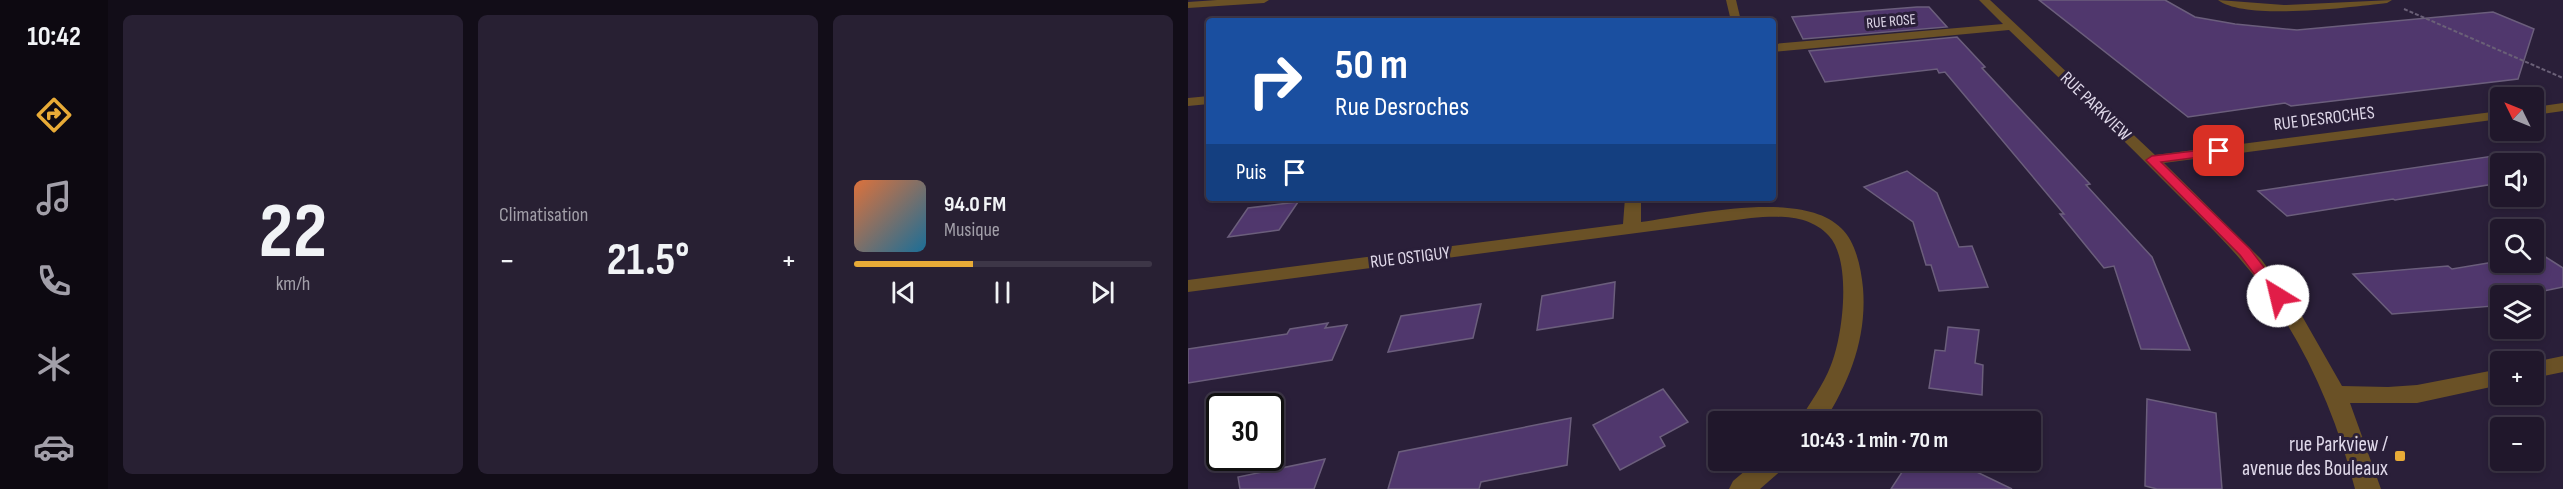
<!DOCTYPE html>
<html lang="fr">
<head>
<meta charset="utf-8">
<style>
	:root { --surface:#20172b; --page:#282033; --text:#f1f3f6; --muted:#a29fa9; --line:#3d3647; --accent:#e8ab37 }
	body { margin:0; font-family:"Sofia Sans Condensed",sans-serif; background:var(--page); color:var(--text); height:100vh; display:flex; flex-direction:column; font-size:22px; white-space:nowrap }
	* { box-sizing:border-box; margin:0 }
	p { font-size:20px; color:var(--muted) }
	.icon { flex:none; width:33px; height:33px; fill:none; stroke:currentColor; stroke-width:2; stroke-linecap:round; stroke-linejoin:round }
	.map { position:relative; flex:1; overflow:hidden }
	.sheet { display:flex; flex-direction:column; gap:15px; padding:15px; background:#120d18; width:1080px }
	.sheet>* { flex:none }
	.hud { position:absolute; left:18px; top:18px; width:570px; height:183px; border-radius:6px; box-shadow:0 3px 9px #0003,0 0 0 2px var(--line); background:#1a4fa0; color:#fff; overflow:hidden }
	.needle { width:39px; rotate:313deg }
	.buttons { position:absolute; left:1302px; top:87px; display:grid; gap:12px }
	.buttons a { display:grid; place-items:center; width:54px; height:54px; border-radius:6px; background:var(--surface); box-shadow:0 3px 9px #0003,0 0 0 2px var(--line); font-size:30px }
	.speed { position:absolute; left:18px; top:393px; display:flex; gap:12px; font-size:30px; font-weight:700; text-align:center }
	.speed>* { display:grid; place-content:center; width:78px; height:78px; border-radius:50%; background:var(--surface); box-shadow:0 3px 9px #0003,0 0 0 2px var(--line); line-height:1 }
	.speed .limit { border:3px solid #111; border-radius:9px; background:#fff; color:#111 }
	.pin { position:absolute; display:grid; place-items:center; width:51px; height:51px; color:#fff; margin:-26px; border-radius:12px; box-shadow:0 3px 9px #0006 }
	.me { position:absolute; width:66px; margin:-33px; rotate:324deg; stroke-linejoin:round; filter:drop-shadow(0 0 4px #0008) }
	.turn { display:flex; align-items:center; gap:21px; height:126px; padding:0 30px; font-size:27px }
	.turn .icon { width:78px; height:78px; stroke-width:2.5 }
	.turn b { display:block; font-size:42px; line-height:51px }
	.then { display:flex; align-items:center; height:57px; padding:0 30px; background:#0003; gap:12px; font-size:22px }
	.big { font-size:45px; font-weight:700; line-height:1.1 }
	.sheet .card { flex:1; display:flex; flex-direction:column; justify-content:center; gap:9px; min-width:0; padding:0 21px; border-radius:9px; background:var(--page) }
	.sheet .dial { align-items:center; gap:0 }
	.dial b { font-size:78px; line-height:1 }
	.song { display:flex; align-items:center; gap:18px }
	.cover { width:72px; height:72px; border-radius:9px; background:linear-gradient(135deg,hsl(20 70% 55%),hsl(200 70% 35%)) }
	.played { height:6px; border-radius:3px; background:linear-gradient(90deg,var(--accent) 40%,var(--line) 40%) }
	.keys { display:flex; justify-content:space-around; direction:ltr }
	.heat { display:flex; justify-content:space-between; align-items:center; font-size:33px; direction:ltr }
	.sheet .tiles { flex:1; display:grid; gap:15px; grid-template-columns:repeat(3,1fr) }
	.trip { position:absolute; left:520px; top:411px; width:333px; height:60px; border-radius:6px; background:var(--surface); box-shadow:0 3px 9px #0003,0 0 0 2px var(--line); font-weight:700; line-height:60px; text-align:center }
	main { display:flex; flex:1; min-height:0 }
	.dock { display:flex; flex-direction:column; width:108px; justify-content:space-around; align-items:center; background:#0d0911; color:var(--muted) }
	.dock .icon { width:42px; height:42px }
	.dock .on { color:var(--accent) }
	.dock b { font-size:27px; color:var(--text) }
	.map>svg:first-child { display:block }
	.building { fill:#50376d; stroke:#6b5e7c; stroke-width:1.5 }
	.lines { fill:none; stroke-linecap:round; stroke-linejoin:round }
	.path { stroke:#6a6077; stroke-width:2; stroke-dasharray:4 2; stroke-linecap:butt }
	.street { fill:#6a5126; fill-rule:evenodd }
	.route { fill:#e11d48; stroke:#92132f; stroke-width:1.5 }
	.poi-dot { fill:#e8ab37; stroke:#2a1f39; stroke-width:2 }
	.labels { text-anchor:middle; stroke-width:6; stroke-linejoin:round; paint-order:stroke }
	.far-street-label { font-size:15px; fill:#e0d9ea; stroke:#2a1f39 }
	.street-label { font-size:18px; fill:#e0d9ea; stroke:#2a1f39 }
	.near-poi-label { font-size:21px; fill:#e0d9ea; stroke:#2a1f39; text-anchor:end }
</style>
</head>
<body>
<main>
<nav class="dock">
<b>10:42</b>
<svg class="icon on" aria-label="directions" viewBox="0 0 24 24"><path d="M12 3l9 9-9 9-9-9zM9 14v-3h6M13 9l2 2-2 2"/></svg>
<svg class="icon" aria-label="music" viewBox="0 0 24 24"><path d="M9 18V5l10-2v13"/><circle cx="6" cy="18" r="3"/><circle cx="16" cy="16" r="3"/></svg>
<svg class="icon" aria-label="phone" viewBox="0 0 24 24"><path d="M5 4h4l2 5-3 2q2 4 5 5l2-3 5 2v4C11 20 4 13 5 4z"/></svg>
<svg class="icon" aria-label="climate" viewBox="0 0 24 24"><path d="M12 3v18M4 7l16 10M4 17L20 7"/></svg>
<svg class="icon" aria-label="car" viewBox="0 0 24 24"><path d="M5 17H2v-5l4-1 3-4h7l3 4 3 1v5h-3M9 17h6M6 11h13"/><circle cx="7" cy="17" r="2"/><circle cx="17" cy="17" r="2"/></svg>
</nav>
<section class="sheet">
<div class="tiles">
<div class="card dial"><b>22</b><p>km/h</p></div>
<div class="card"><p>Climatisation</p>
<div class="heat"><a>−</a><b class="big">21.5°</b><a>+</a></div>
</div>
<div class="card">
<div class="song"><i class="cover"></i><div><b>94.0 FM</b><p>Musique</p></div></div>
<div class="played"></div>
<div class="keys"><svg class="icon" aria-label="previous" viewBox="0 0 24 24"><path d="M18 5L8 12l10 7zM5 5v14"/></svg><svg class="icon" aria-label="pause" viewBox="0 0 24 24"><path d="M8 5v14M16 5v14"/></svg><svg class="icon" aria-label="next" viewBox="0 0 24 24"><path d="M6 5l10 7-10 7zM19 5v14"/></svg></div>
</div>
</div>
</section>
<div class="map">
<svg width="1375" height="489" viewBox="0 0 1375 489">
	<rect width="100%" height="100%" fill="#2a1f39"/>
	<g class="building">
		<path d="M 851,0 L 977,0 L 1007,17 L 1047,24 L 1109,30 L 1305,12 L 1346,29 L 1330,79 L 1103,106 L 1097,103 L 1000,117 Z"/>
		<path d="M 729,7 L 741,7 L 759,27 L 615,39 L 604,17 Z"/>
		<path d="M 769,37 L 797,67 L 794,68 L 902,184 L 898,185 L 964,257 L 1002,350 L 953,349 L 926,266 L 916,268 L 872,214 L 876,214 L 757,72 L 751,73 L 749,69 L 637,82 L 621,51 Z"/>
		<path d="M 1312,155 L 1312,183 L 1207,200 L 1205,199 L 1099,216 L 1070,191 Z"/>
		<path d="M 719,171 L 749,193 L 771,247 L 784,246 L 800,287 L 751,291 L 743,265 L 738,265 L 725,222 L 676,187 Z"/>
		<path d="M 110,202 L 91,230 L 40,237 L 60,208 Z"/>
		<path d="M 1353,254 L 1375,268 L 1375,287 L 1331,296 L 1312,296 L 1312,299 L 1301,301 L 1306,306 L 1204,314 L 1165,274 L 1260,266 L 1264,269 L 1312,261 L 1346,262 L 1346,255 Z"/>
		<path d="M 427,282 L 425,318 L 349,330 L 354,296 Z"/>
		<path d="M 293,304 L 285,338 L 200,352 L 213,316 Z"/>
		<path d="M 140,323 L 137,328 L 159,325 L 144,360 L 0,383 L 0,349 L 99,334 L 102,329 Z"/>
		<path d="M 760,327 L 791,330 L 787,363 L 795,365 L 794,395 L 741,388 L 747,350 L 757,351 Z"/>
		<path d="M 475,389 L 500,422 L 472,437 L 477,446 L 432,470 L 405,425 Z"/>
		<path d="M 959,399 L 1028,413 L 1034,489 L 969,489 L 957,486 Z"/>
		<path d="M 383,418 L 379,465 L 293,482 L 291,489 L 200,489 L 211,452 Z"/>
		<path d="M 137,459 L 126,489 L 52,489 L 50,477 Z"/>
		<path d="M 722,460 L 764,460 L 824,489 L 703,489 Z"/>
	</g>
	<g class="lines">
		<path class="path" d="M 1216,9 L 1375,78"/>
		<g class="street">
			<path d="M 29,0 L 81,0 L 76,3 L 0,8 L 0,2 Z"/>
			<path d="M 538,0 L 548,0 L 553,21 L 543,21 Z"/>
			<path d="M 791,0 L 802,0 L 967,155 L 1312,111 L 1312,119 L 976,163 L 1073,259 L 1110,309 L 1154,386 L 1200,387 L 1229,385 L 1312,369 L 1312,385 L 1229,403 L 1162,403 L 1193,489 L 1167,489 C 1149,418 1120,351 1078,292 C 1050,252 1014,219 980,185 C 928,132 874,81 821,30 L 585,52 L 585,44 L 815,24 Z"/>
			<path d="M 1030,0 L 1096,5 L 1204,0 L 1199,3 C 1164,7 1057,21 1030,0 Z"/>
			<path d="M 21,96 L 21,104 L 0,106 L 0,98 Z"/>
			<path d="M 1375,103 L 1375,111 L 1346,115 L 1346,107 Z"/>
			<path d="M 437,198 L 453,198 L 453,222 C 504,215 614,189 653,228 C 668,242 673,268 675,288 C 679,337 662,381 636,422 L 611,422 C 622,402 635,386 643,365 C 655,336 664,261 641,236 C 621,214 590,216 563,218 L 0,292 L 0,280 L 435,224 Z"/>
			<path d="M 1375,356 L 1375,372 L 1346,378 L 1346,362 Z"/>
			<path d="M 570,460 L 600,460 L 597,467 L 572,489 L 541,489 L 545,481 Z"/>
		</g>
	</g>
	<path class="route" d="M 1031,148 L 1036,151 L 1035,154 L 973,162 L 1062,249 L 1095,292 L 1097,296 L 1095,299 L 1085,299 L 1052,255 L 958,160 L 964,156 Z"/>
	<rect class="poi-dot" x="1206" y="450" width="12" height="12" rx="3"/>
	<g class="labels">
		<g class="far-street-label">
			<text transform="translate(703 21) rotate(-5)" y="5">RUE ROSE</text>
		</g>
		<g class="street-label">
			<text transform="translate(908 106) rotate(44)" y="6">RUE PARKVIEW</text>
			<text transform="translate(1136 118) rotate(-7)" y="6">RUE DESROCHES</text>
			<text transform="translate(222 257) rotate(-7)" y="6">RUE OSTIGUY</text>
		</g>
		<g class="near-poi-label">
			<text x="1200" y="451">rue Parkview /<tspan x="1200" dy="24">avenue des Bouleaux</tspan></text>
		</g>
	</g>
</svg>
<div class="buttons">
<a><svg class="needle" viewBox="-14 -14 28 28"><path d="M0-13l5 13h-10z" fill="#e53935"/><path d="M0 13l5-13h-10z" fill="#a29fa9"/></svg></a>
<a><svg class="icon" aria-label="sound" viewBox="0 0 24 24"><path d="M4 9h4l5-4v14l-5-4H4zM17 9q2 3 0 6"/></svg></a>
<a><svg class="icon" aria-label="search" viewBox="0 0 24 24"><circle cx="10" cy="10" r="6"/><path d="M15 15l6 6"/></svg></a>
<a><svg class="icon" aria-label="layers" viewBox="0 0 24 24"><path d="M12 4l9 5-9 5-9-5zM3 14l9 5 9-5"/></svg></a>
<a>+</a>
<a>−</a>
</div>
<div class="speed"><div class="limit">30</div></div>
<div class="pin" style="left:1031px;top:151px;background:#d93025"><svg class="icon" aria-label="arrive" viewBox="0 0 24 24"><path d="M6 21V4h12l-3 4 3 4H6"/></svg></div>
<svg class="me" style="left:1090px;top:296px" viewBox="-20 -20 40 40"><circle r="19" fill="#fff"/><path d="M0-13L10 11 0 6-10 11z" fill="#e11d48"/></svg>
<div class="trip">10:43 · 1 min · 70 m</div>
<div class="hud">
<div class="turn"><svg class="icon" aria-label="right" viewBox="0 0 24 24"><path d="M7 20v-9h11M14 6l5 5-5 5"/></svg><div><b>50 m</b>Rue Desroches</div></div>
<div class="then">Puis<svg class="icon" aria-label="arrive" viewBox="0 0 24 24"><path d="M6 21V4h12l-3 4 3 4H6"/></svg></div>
</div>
</div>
</main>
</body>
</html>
